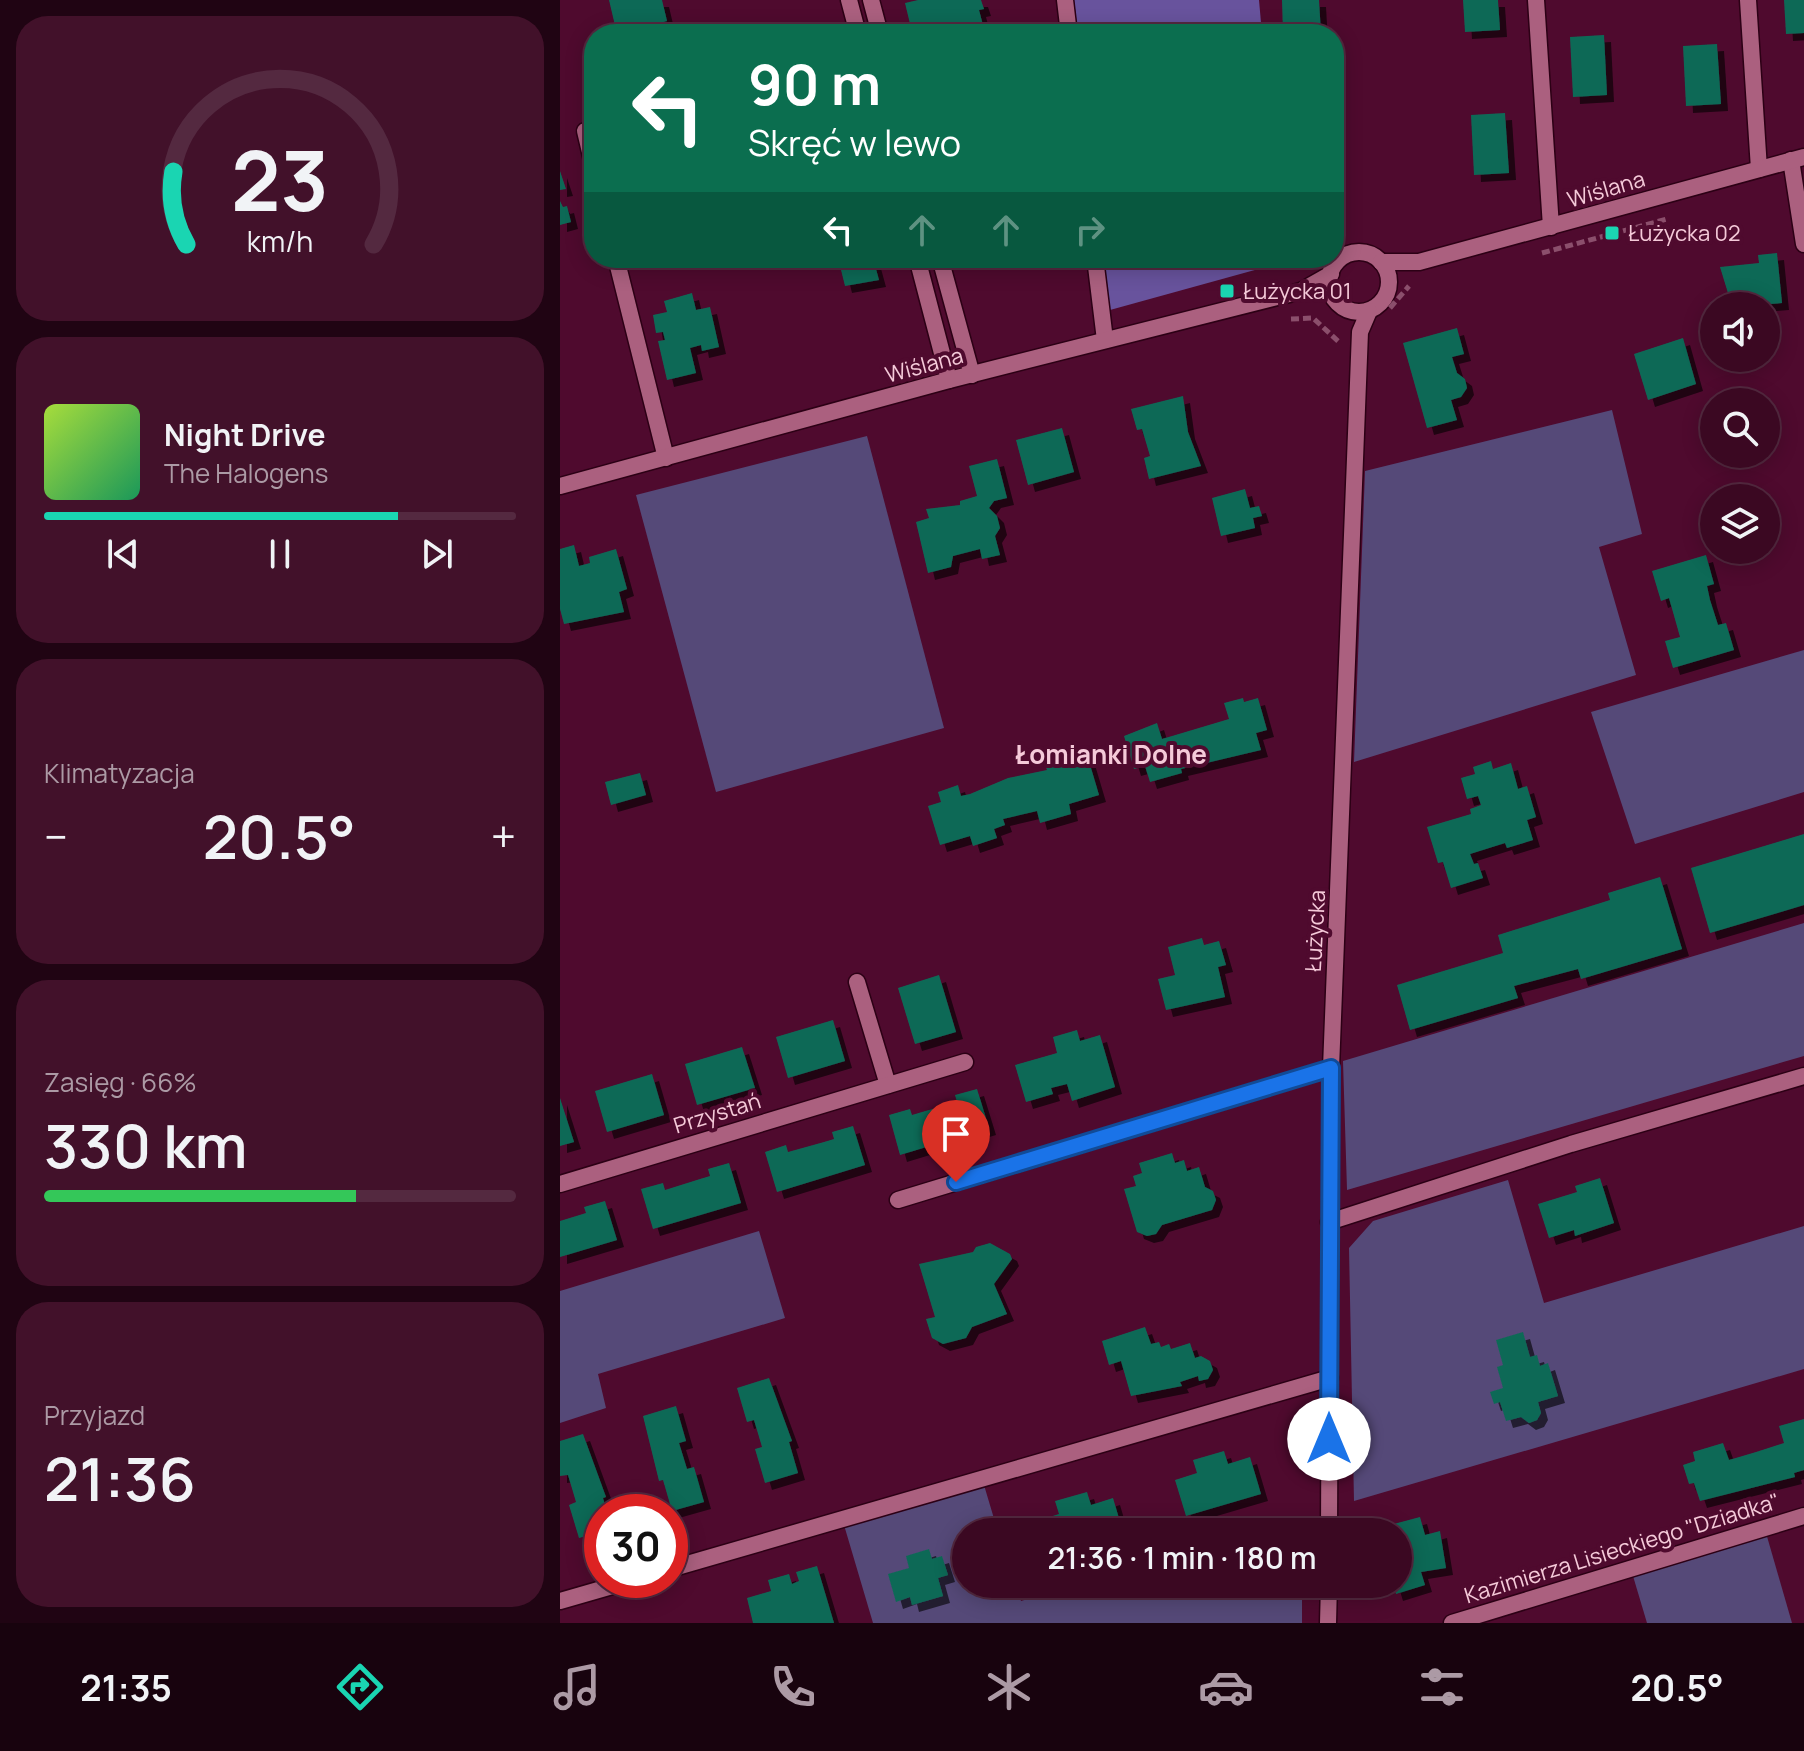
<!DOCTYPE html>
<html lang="pl">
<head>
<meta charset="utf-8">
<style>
	:root { --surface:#3b0822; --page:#42112a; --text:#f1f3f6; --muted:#ac9aa5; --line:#542940; --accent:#1ad5b2 }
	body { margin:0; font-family:Manrope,sans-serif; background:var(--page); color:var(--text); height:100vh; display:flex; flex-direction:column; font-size:30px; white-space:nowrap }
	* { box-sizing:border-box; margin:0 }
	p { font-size:26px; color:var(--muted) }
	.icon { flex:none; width:44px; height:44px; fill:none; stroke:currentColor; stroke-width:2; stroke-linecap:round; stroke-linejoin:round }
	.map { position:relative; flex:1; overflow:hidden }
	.details { display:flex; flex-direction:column; gap:16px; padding:16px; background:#200413; width:560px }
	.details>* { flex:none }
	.hud { position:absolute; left:24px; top:24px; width:760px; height:244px; border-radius:32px; box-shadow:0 4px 20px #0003,0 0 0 2px var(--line); background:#0b6e4f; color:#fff; overflow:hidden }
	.controls { position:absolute; left:1140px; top:292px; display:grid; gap:16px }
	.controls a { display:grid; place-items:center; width:80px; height:80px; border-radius:50%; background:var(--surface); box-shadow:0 4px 20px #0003,0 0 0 2px var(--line); font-size:40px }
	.speed { position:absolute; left:24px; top:1494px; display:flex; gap:16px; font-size:40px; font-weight:700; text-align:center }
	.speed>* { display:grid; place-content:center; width:104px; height:104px; border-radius:50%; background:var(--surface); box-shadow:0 4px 20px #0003,0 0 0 2px var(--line); line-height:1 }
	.speed .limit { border:12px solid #d22; background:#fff; color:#111 }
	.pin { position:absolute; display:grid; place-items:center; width:68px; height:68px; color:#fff; margin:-82px -34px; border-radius:50% 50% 50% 0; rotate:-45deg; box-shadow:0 0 8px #0007 }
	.pin .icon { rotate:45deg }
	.me { position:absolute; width:88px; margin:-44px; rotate:0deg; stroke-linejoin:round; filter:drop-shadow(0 0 6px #0008) }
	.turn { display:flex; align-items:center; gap:28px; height:168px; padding:0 32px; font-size:36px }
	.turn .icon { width:104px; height:104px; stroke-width:2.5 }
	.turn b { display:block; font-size:56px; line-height:68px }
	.lanes { display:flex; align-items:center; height:76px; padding:0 32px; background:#0003; justify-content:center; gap:40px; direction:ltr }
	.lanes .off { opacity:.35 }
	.big { font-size:60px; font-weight:600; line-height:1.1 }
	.details .widget { flex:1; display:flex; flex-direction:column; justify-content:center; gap:12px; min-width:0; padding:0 28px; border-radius:32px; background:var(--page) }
	.details .dial { align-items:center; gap:0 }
	.dial svg { height:208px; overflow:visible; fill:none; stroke:var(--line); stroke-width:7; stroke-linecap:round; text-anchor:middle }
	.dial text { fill:var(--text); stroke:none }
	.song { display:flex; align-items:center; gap:24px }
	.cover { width:96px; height:96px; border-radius:12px; background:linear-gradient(135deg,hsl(80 70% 55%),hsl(150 70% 35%)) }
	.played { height:8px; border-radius:4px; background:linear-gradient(90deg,var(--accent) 75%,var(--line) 75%) }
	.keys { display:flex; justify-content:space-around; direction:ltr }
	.heat { display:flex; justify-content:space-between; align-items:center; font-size:44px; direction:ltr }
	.charge { height:12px; border-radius:6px; background:linear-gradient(90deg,#34c759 66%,var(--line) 0) }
	.trip { position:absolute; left:392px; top:1518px; width:460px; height:80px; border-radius:40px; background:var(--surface); box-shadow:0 4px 20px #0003,0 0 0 2px var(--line); font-weight:600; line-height:80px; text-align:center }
	.dock { display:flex; height:128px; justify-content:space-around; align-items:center; background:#18030e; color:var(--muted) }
	.dock .icon { width:56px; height:56px }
	.dock .active { color:var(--accent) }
	.dock b { font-size:36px; color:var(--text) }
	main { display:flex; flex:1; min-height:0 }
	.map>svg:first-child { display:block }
	.green { fill:#554978 }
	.forest { fill:#68539d }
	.building { fill:#106957; filter:url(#shadow) }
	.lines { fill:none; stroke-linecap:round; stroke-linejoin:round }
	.service-casing { stroke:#2c0015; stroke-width:19 }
	.minor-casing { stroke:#2c0015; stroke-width:19 }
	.path { stroke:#8b4f6c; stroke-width:5; stroke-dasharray:8 4; stroke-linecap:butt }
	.service { stroke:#ab607f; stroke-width:16 }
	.minor { stroke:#ab607f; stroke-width:16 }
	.route-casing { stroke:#114b97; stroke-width:20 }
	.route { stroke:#1a73e8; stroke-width:14 }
	.poi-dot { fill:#1ad5b2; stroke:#4f0a2e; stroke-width:3 }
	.labels { text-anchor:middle; stroke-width:8; stroke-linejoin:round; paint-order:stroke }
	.street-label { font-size:22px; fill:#f5cad9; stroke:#4f0a2e }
	.poi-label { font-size:22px; fill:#f5cad9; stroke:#4f0a2e; text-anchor:start }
	.quarter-label { font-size:26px; font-weight:bold; fill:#f5cad9; stroke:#4f0a2e }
</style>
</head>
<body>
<main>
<section class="details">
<div class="widget dial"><svg viewBox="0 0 100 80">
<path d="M14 69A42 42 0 1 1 86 69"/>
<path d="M14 69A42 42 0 0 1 9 41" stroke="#1ad5b2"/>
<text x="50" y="56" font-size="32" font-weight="700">23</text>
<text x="50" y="72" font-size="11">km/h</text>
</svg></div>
<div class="widget">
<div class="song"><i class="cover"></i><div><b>Night Drive</b><p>The Halogens</p></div></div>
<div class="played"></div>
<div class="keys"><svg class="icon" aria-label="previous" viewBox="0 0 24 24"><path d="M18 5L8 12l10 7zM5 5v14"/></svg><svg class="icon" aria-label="pause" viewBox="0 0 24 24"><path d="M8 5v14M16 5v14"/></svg><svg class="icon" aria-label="next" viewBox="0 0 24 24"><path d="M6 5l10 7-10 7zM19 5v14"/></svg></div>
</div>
<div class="widget"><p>Klimatyzacja</p>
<div class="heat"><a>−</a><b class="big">20.5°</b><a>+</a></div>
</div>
<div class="widget"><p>Zasięg · 66%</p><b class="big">330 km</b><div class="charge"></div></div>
<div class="widget"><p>Przyjazd</p><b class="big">21:36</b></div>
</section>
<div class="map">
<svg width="1244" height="1623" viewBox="0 0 1244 1623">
	<defs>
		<filter id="shadow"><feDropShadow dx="7" dy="7" stdDeviation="0" flood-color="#0009"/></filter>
	</defs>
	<rect width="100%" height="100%" fill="#4f0a2e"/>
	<g class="green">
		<path d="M 1052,410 L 1082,534 L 1039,547 L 1076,675 L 794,762 L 805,471 Z"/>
		<path d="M 307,436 L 384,728 L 156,792 L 76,495 Z"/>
		<path d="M 1244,650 L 1244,792 L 1075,844 L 1031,712 Z"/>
		<path d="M 1244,923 L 1244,1056 L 787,1190 L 783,1061 Z"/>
		<path d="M 948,1180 L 984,1303 L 1244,1226 L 1244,1369 L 794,1501 L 789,1248 L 813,1221 Z"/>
		<path d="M 199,1231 L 225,1318 L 38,1374 L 46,1408 L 0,1423 L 0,1291 Z"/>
		<path d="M 424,1485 L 438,1532 L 406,1532 L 406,1584 L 455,1584 L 461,1601 L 518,1584 L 742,1584 L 742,1623 L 313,1623 L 284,1525 Z"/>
		<path d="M 742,1517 L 742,1532 L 691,1532 Z"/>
		<path d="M 1206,1533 L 1232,1623 L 1087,1623 L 1073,1576 Z"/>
	</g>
	<g class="forest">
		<path d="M 514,0 L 699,0 L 702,34 L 518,34 Z"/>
		<path d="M 544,258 L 727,258 L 727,261 L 550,310 Z"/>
	</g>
	<g class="building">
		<path d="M 49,0 L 102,0 L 107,21 L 100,23 L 103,34 L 57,34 Z"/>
		<path d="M 358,0 L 421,0 L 424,9 L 419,10 L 424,29 L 407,34 L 357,34 L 355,27 L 351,28 L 345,3 Z"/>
		<path d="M 722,0 L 759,0 L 761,34 L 723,34 Z"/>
		<path d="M 938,0 L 940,30 L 905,32 L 903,0 Z"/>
		<path d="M 1224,0 L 1244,0 L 1244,33 L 1226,34 Z"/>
		<path d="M 1044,35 L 1047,95 L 1013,97 L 1010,37 Z"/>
		<path d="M 1157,44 L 1161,104 L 1126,106 L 1123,46 Z"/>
		<path d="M 945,113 L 949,173 L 914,175 L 911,115 Z"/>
		<path d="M 0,171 L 6,189 L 0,190 Z"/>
		<path d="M 0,201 L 3,207 L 7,206 L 11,222 L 0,225 Z"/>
		<path d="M 1217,253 L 1222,303 L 1184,306 L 1183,301 L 1171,303 L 1160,267 L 1199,263 L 1198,255 Z"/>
		<path d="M 278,258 L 313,258 L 319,280 L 285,286 Z"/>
		<path d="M 132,293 L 136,310 L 150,307 L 159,347 L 142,351 L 141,345 L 130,348 L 136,373 L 107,380 L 98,341 L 105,340 L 103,332 L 96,333 L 93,315 L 107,312 L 104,301 Z"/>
		<path d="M 897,328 L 904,354 L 892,357 L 897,373 L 905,379 L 907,388 L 901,397 L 891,400 L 897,420 L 867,428 L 843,343 Z"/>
		<path d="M 1123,338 L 1136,384 L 1088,400 L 1074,354 Z"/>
		<path d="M 623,396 L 628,432 L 641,466 L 589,479 L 584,458 L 590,456 L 582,429 L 577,430 L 571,409 Z"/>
		<path d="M 502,428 L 514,472 L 468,485 L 456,440 Z"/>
		<path d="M 437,459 L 447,498 L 434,501 L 429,508 L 437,516 L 440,528 L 435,536 L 440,555 L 422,559 L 420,549 L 393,556 L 391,567 L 368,573 L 356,522 L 369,518 L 366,509 L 400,505 L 400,501 L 417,496 L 409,466 Z"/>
		<path d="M 685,489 L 690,508 L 699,506 L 702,516 L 693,518 L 695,528 L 661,536 L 652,498 Z"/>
		<path d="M 14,545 L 19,566 L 30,563 L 29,557 L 56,549 L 67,589 L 59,592 L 64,612 L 4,624 L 0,609 L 0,549 Z"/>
		<path d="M 1146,555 L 1154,584 L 1147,586 L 1150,600 L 1158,625 L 1166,623 L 1174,650 L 1113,668 L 1105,641 L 1120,637 L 1109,598 L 1101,601 L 1092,571 Z"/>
		<path d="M 683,698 L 684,702 L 698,698 L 707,730 L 696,733 L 701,750 L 621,769 L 622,773 L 590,782 L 585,766 L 574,769 L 564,736 L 597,723 L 602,739 L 669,719 L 664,703 Z"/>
		<path d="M 512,751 L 515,762 L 528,758 L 539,795 L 509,804 L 511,814 L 480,823 L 477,811 L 443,819 L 445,825 L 434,829 L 437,838 L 413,846 L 410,836 L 380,845 L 368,806 L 381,802 L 378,792 L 398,785 L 401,796 L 410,794 L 448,778 L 487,770 L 483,759 Z"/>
		<path d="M 931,761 L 933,769 L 951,763 L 958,789 L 967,786 L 976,817 L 967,820 L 973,840 L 947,848 L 945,843 L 910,854 L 914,864 L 918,863 L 923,878 L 891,888 L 883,862 L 878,863 L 867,827 L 911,814 L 910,809 L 921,805 L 918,796 L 907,799 L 901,778 L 915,774 L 913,767 Z"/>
		<path d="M 80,773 L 86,795 L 51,805 L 45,782 Z"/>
		<path d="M 1244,834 L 1244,905 L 1150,933 L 1131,868 Z"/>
		<path d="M 1100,877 L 1122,949 L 1021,979 L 1018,969 L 954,986 L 958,998 L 850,1030 L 837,985 L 943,953 L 938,935 L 1050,900 L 1048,893 Z"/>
		<path d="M 642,938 L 644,945 L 659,941 L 666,965 L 658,967 L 665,997 L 606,1010 L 598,979 L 615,975 L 608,947 Z"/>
		<path d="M 379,975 L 396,1032 L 355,1044 L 338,988 Z"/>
		<path d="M 273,1020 L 285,1061 L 228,1078 L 216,1037 Z"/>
		<path d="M 517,1030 L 520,1041 L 540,1035 L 555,1087 L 512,1101 L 507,1084 L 491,1088 L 493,1094 L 466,1102 L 455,1065 L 497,1053 L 493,1037 Z"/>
		<path d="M 182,1047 L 195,1088 L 137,1105 L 125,1064 Z"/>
		<path d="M 92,1074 L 104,1115 L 47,1132 L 35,1091 Z"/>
		<path d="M 417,1089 L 429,1128 L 340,1155 L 329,1115 L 350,1109 L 352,1115 L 362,1112 L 397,1102 L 395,1095 Z"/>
		<path d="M 0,1098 L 14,1142 L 0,1146 Z"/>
		<path d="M 293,1126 L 305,1165 L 217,1192 L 205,1152 L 226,1145 L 228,1152 L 264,1142 L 274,1139 L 272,1132 Z"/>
		<path d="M 612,1153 L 615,1163 L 624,1160 L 627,1171 L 639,1167 L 645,1187 L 653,1191 L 656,1200 L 652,1210 L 602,1225 L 596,1234 L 587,1236 L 577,1232 L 564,1189 L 576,1186 L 573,1176 L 582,1173 L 579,1163 Z"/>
		<path d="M 169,1163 L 181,1203 L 93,1229 L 81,1189 L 103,1183 L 105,1190 L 140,1179 L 150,1176 L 148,1169 Z"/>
		<path d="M 1040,1178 L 1054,1223 L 1015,1236 L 1014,1230 L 989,1238 L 978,1204 L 1017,1192 L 1015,1186 Z"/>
		<path d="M 45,1201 L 57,1240 L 0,1257 L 0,1221 L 26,1213 L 24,1207 Z"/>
		<path d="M 430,1243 L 450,1254 L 452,1259 L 434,1284 L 447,1314 L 412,1327 L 406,1338 L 383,1344 L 372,1338 L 366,1319 L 375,1317 L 359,1264 L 413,1252 L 416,1247 Z"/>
		<path d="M 585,1327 L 591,1344 L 599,1342 L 601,1347 L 609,1344 L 611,1349 L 630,1343 L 635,1358 L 641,1356 L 650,1361 L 653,1370 L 648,1379 L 639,1381 L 638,1376 L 620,1382 L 622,1386 L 571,1396 L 561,1361 L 549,1365 L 542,1341 Z"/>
		<path d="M 963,1332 L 970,1357 L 977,1355 L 980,1366 L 988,1363 L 998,1396 L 978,1402 L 981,1413 L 977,1420 L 969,1423 L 961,1417 L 946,1421 L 940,1402 L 934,1404 L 930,1392 L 943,1388 L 937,1367 L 943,1365 L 936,1340 Z"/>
		<path d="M 209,1378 L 232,1441 L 229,1442 L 238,1473 L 205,1483 L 195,1449 L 202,1447 L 194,1420 L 187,1422 L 177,1388 Z"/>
		<path d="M 116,1406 L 126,1441 L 119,1443 L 127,1469 L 134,1467 L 144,1502 L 112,1511 L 103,1480 L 99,1481 L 83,1416 Z"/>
		<path d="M 1244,1419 L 1244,1470 L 1234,1473 L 1235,1477 L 1140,1501 L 1134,1483 L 1129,1484 L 1123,1465 L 1135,1461 L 1133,1452 L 1163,1443 L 1169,1460 L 1196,1452 L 1224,1443 L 1219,1426 Z"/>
		<path d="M 23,1434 L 46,1497 L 43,1498 L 47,1512 L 42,1512 L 42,1532 L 19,1538 L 9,1505 L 16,1502 L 8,1475 L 0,1476 L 0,1441 Z"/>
		<path d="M 664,1451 L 668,1464 L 690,1457 L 701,1494 L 626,1516 L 615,1480 L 637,1473 L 633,1460 Z"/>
		<path d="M 527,1492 L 531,1505 L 553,1498 L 563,1532 L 481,1532 L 477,1521 L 499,1514 L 495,1501 Z"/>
		<path d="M 860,1517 L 865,1535 L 880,1531 L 886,1568 L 861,1572 L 865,1585 L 836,1594 L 833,1584 L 838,1584 L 838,1532 L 832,1532 L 830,1525 Z"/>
		<path d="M 369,1549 L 372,1559 L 382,1556 L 388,1575 L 378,1578 L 383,1596 L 352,1605 L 350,1597 L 336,1602 L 328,1574 L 349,1568 L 346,1556 Z"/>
		<path d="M 257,1566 L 274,1623 L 193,1623 L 187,1598 L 211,1591 L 208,1580 L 229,1574 L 232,1584 L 239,1581 L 236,1572 Z"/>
	</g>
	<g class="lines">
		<defs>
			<g id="service">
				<path d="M 289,0 L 298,34"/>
				<path d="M 311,0 L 320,34"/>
				<path d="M 505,0 L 509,34"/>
				<path d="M 976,0 L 991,227"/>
				<path d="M 1188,0 L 1199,169"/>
				<path d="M 25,131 L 34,169"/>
				<path d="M 1231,160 L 1244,244"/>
				<path d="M 56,258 L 106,458"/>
				<path d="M 357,258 L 389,380"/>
				<path d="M 380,258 L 412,375"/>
				<path d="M 535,258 L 545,340"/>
				<path d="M 338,1200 L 771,1068"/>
				<path d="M 769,1222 L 1011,1144 L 1244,1076"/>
				<path d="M 110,1569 L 770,1378"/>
				<path d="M 0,1601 L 73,1580"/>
			</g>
			<g id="minor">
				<circle cx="799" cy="282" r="30"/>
				<path d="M 821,262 L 859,262 L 1244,157"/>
				<path d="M 0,486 L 389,380 L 741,291 L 771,274"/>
				<path d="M 297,982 L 328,1085"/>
				<path d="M 0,1184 L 405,1062"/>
				<path d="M 769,1532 L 771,1068 L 800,332 L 809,311"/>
				<path d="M 768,1623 L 769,1584"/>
				<path d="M 892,1623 L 1244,1516"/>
			</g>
		</defs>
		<use href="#service" class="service-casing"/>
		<use href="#minor" class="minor-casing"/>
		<g class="path">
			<path d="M 982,253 L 1107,219"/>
			<path d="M 830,308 L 849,286"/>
			<path d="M 731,319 L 753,318 L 779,342"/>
		</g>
		<use href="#service" class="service"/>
		<use href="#minor" class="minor"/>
	</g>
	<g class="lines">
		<defs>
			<path id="route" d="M 396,1182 L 771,1068 L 769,1439"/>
		</defs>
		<use href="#route" class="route-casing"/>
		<use href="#route" class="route"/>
	</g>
	<g class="poi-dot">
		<rect x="1044" y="225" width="16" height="16" rx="4"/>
		<rect x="659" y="283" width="16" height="16" rx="4"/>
	</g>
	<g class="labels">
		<g class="street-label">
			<text transform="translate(1046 189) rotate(-16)" y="8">Wiślana</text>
			<text transform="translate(364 365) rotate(-15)" y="8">Wiślana</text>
			<text transform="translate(755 931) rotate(-87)" y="8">Łużycka</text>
			<text transform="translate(157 1113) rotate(-17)" y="8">Przystań</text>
			<text transform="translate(1062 1548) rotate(-17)" y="8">Kazimierza Lisieckiego "Dziadka"</text>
		</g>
		<g class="poi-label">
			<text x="1068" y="241">Łużycka 02</text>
			<text x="683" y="299">Łużycka 01</text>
		</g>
		<g class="quarter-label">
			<text x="551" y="764">Łomianki Dolne</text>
		</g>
	</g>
</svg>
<div class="controls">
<a><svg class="icon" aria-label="sound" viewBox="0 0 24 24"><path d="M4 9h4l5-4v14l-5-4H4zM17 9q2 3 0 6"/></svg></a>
<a><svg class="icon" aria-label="search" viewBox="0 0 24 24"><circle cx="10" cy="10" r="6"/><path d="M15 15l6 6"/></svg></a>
<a><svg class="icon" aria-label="layers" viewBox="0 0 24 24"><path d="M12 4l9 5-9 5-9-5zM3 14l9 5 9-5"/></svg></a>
</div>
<div class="speed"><div class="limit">30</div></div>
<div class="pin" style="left:396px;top:1182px;background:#d93025"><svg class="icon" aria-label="arrive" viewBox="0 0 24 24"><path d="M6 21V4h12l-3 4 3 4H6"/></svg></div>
<svg class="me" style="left:769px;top:1439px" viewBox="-20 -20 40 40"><circle r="19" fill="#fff"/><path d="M0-13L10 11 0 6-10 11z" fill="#1a73e8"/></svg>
<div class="trip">21:36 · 1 min · 180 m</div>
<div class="hud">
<div class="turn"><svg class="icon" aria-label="left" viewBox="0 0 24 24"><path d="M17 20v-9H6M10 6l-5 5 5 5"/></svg><div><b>90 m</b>Skręć w lewo</div></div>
<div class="lanes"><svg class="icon" aria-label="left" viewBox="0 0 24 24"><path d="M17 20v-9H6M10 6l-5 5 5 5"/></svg><svg class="icon off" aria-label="ahead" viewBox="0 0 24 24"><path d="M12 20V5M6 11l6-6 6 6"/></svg><svg class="icon off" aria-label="ahead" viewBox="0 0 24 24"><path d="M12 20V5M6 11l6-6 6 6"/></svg><svg class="icon off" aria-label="right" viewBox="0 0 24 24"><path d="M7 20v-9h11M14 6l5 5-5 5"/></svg></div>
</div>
</div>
</main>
<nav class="dock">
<b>21:35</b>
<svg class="icon active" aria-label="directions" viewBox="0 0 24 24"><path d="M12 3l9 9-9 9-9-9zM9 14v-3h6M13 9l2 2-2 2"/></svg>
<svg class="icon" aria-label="music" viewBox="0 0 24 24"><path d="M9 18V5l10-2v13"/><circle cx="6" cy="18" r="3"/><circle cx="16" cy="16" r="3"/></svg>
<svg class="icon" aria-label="phone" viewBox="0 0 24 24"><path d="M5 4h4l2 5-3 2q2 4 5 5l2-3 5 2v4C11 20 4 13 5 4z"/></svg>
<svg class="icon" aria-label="climate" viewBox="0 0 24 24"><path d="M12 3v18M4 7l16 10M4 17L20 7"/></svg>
<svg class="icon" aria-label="car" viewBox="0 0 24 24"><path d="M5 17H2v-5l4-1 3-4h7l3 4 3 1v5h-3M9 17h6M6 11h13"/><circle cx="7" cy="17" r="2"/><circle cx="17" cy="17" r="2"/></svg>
<svg class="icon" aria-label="filters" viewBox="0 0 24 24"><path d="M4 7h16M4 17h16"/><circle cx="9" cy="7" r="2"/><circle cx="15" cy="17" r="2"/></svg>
<b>20.5°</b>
</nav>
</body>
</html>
